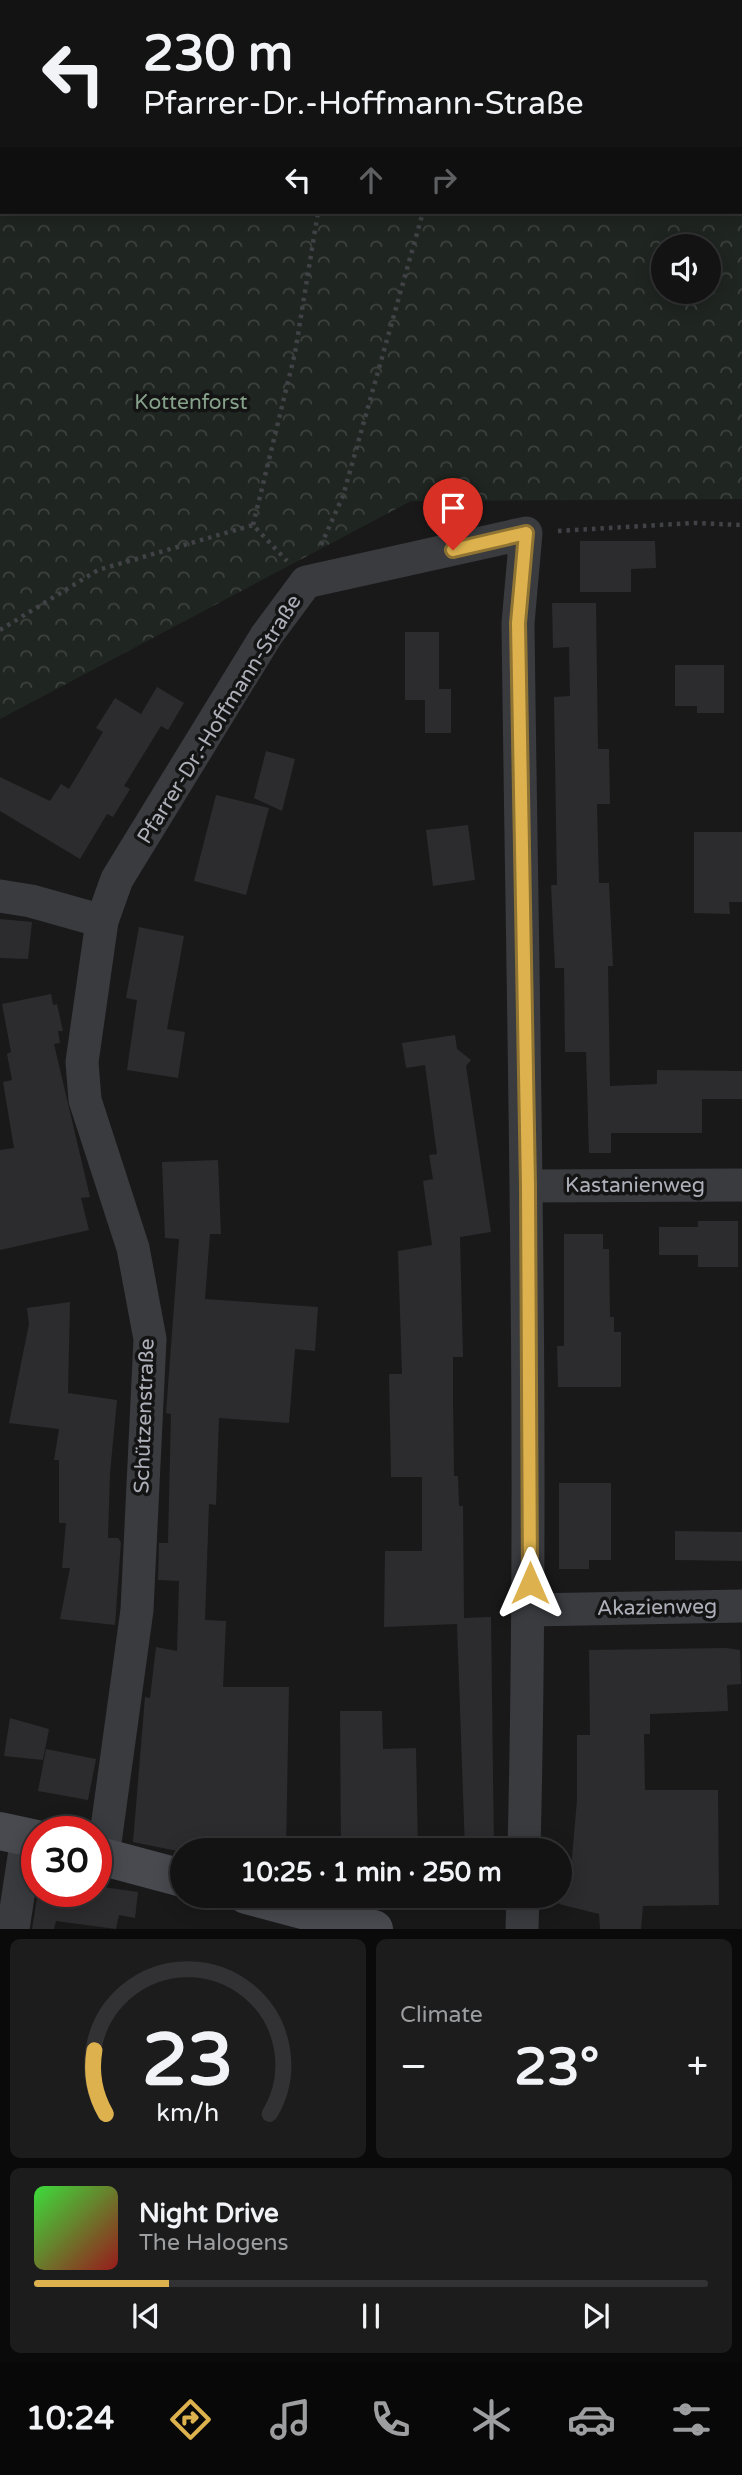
<!DOCTYPE html>
<html lang="en">
<head>
<meta charset="utf-8">
<style>
	:root { --surface:#131314; --page:#1c1c1d; --text:#f1f3f6; --muted:#9d9ea0; --line:#323234; --accent:#ddb24e }
	body { margin:0; font-family:"Varela Round",sans-serif; background:var(--page); color:var(--text); height:100vh; display:flex; flex-direction:column; font-size:26px; white-space:nowrap }
	* { box-sizing:border-box; margin:0 }
	p { font-size:23px; color:var(--muted) }
	.icon { flex:none; width:38px; height:38px; fill:none; stroke:currentColor; stroke-width:2; stroke-linecap:round; stroke-linejoin:round }
	.map { position:relative; height:1929px; overflow:hidden }
	.sheet { display:flex; flex-direction:column; gap:10px; padding:10px; background:#0a0a0b; flex:1 }
	.sheet>* { flex:none }
	.banner { position:absolute; left:0px; top:0px; width:742px; height:214px; box-shadow:0 4px 18px #0003,0 0 0 2px var(--line); background:#131314; color:var(--text); overflow:hidden }
	.controls { position:absolute; left:651px; top:234px; display:grid; gap:14px }
	.controls a { display:grid; place-items:center; width:70px; height:70px; border-radius:50%; background:var(--surface); box-shadow:0 4px 18px #0003,0 0 0 2px var(--line); font-size:35px }
	.speed { position:absolute; left:21px; top:1816px; display:flex; gap:14px; font-size:35px; font-weight:700; text-align:center }
	.speed>* { display:grid; place-content:center; width:91px; height:91px; border-radius:50%; background:var(--surface); box-shadow:0 4px 18px #0003,0 0 0 2px var(--line); line-height:1 }
	.speed .limit { border:10px solid #d22; background:#fff; color:#111 }
	.pin { position:absolute; display:grid; place-items:center; width:60px; height:60px; color:#fff; margin:-72px -30px; border-radius:50% 50% 50% 0; rotate:-45deg; box-shadow:0 0 7px #0007 }
	.pin .icon { rotate:45deg }
	.me { position:absolute; width:77px; margin:-38px; rotate:0deg; stroke-linejoin:round; filter:drop-shadow(0 0 5px #0008) }
	.turn { display:flex; align-items:center; gap:24px; height:147px; padding:0 28px; font-size:32px }
	.turn .icon { width:91px; height:91px; stroke-width:2.5 }
	.turn b { display:block; font-size:49px; line-height:60px }
	.lanes { display:flex; align-items:center; height:66px; padding:0 28px; background:#0003; justify-content:center; gap:35px; direction:ltr }
	.lanes .off { opacity:.35 }
	.big { font-size:52px; font-weight:700; line-height:1.1 }
	.sheet .card { flex:1; display:flex; flex-direction:column; justify-content:center; gap:10px; min-width:0; padding:0 24px; border-radius:10px; background:var(--page) }
	.sheet .dial { align-items:center; gap:0 }
	.dial svg { height:182px; overflow:visible; fill:none; stroke:var(--line); stroke-width:7; stroke-linecap:round; text-anchor:middle }
	.dial text { fill:var(--text); stroke:none }
	.song { display:flex; align-items:center; gap:21px }
	.cover { width:84px; height:84px; border-radius:10px; background:linear-gradient(135deg,hsl(120 70% 55%),hsl(0 70% 35%)) }
	.played { height:7px; border-radius:4px; background:linear-gradient(90deg,var(--accent) 20%,var(--line) 20%) }
	.keys { display:flex; justify-content:space-around; direction:ltr }
	.heat { display:flex; justify-content:space-between; align-items:center; font-size:38px; direction:ltr }
	.sheet .tiles { flex:1; display:grid; gap:10px; grid-template-columns:1fr 1fr }
	.card:last-child { grid-column:span 2 }
	.trip { position:absolute; left:170px; top:1838px; width:402px; height:70px; border-radius:35px; background:var(--surface); box-shadow:0 4px 18px #0003,0 0 0 2px var(--line); font-weight:700; line-height:70px; text-align:center }
	.dock { display:flex; height:112px; justify-content:space-around; align-items:center; background:#080808; color:var(--muted) }
	.dock .icon { width:49px; height:49px }
	.dock .on { color:var(--accent) }
	.dock b { font-size:32px; color:var(--text) }
	.map>svg:first-child { display:block }
	.forest { fill:url(#forest-crowns); fill-rule:evenodd }
	.building { fill:#2c2c2e }
	.lines { fill:none; stroke-linecap:round; stroke-linejoin:round }
	.path { stroke:#404246; stroke-width:4.5; stroke-dasharray:3.5 5; stroke-linecap:butt }
	.minor { stroke:#3a3b3f; stroke-width:33 }
	.secondary { stroke:#484a4f; stroke-width:38 }
	.route-casing { stroke:#907433; stroke-width:18 }
	.route { stroke:#ddb24e; stroke-width:12 }
	.labels { text-anchor:middle; stroke-width:7; stroke-linejoin:round; paint-order:stroke }
	.park-label { font-size:21px; fill:#86a189; stroke:#141415 }
	.street-label { font-size:21px; fill:#adb0b9; stroke:#141415 }
</style>
</head>
<body>
<div class="map">
<svg width="742" height="1929" viewBox="0 0 742 1929">
	<defs>
		<pattern id="forest-crowns" width="20" height="18" patternUnits="userSpaceOnUse" patternTransform="scale(1.75)"><rect width="20" height="18" fill="#1f2520"/><path d="M2 6a3 3 0 1 1 6 0M12 15a3 3 0 1 1 6 0" fill="none" stroke="#3d423e"/></pattern>
	</defs>
	<rect width="100%" height="100%" fill="#19191a"/>
	<path class="forest" d="M 0,0 L 742,0 L 742,499 L 411,501 L 0,719 ZM 2,2 L 740,2 L 740,212 L 2,212 ZM 663,247 L 709,247 L 709,292 L 663,292 Z"/>
	<g class="building">
		<path d="M 580,541 L 655,541 L 656,568 L 631,569 L 631,592 L 580,592 Z"/>
		<path d="M 552,603 L 596,603 L 598,749 L 609,749 L 610,804 L 597,804 L 599,883 L 609,883 L 613,966 L 608,966 L 610,1086 L 657,1084 L 657,1070 L 742,1071 L 742,1099 L 702,1099 L 702,1133 L 611,1133 L 611,1153 L 589,1153 L 586,1052 L 565,1052 L 564,968 L 555,968 L 551,885 L 557,885 L 554,697 L 570,696 L 569,647 L 553,648 Z"/>
		<path d="M 405,632 L 439,632 L 439,689 L 451,689 L 451,733 L 425,733 L 425,700 L 405,700 Z"/>
		<path d="M 675,665 L 724,665 L 724,713 L 697,713 L 697,706 L 675,706 Z"/>
		<path d="M 157,687 L 184,703 L 168,730 L 161,726 L 124,786 L 130,789 L 113,817 L 107,814 L 80,859 L 0,811 L 0,777 L 50,801 L 61,784 L 69,789 L 103,732 L 96,728 L 115,698 L 141,714 Z"/>
		<path d="M 266,751 L 295,759 L 282,811 L 254,798 Z"/>
		<path d="M 216,795 L 269,808 L 246,895 L 194,881 Z"/>
		<path d="M 468,825 L 475,880 L 433,886 L 426,830 Z"/>
		<path d="M 694,832 L 742,832 L 742,902 L 729,902 L 730,914 L 694,913 Z"/>
		<path d="M 0,919 L 32,922 L 28,959 L 0,958 Z"/>
		<path d="M 139,927 L 184,936 L 167,1029 L 185,1032 L 178,1078 L 127,1070 L 137,1000 L 126,998 Z"/>
		<path d="M 51,994 L 53,1005 L 57,1004 L 63,1031 L 58,1031 L 60,1043 L 54,1044 L 90,1197 L 81,1198 L 89,1230 L 0,1250 L 0,1150 L 14,1148 L 3,1082 L 12,1080 L 7,1054 L 11,1052 L 2,1004 Z"/>
		<path d="M 455,1035 L 457,1049 L 471,1060 L 466,1066 L 491,1232 L 460,1237 L 463,1357 L 453,1357 L 453,1396 L 454,1476 L 458,1476 L 459,1506 L 463,1506 L 464,1618 L 491,1617 L 494,1850 L 465,1850 L 457,1624 L 384,1627 L 385,1551 L 422,1551 L 422,1477 L 391,1477 L 389,1374 L 402,1374 L 398,1251 L 432,1245 L 423,1181 L 433,1179 L 429,1155 L 437,1154 L 425,1065 L 406,1068 L 402,1043 Z"/>
		<path d="M 218,1160 L 221,1234 L 210,1234 L 205,1299 L 318,1307 L 315,1351 L 295,1349 L 289,1423 L 219,1418 L 216,1505 L 209,1504 L 205,1620 L 226,1621 L 223,1687 L 289,1687 L 286,1850 L 182,1852 L 133,1842 L 145,1697 L 150,1698 L 156,1647 L 177,1651 L 179,1581 L 158,1580 L 159,1543 L 168,1543 L 171,1414 L 166,1413 L 179,1239 L 165,1238 L 162,1162 Z"/>
		<path d="M 698,1221 L 738,1221 L 738,1267 L 698,1267 L 698,1255 L 659,1255 L 659,1227 L 698,1227 Z"/>
		<path d="M 564,1234 L 603,1234 L 603,1249 L 609,1249 L 610,1317 L 614,1317 L 614,1332 L 621,1332 L 621,1387 L 558,1387 L 557,1346 L 564,1346 Z"/>
		<path d="M 70,1302 L 68,1393 L 117,1400 L 110,1473 L 108,1538 L 118,1538 L 121,1542 L 115,1625 L 60,1619 L 70,1568 L 62,1568 L 66,1523 L 59,1523 L 59,1460 L 54,1460 L 59,1429 L 9,1423 L 29,1324 L 27,1308 Z"/>
		<path d="M 559,1483 L 611,1483 L 611,1560 L 589,1560 L 589,1569 L 559,1569 Z"/>
		<path d="M 675,1531 L 742,1532 L 742,1561 L 675,1560 Z"/>
		<path d="M 726,1648 L 740,1650 L 741,1684 L 727,1685 L 728,1711 L 650,1714 L 650,1734 L 644,1734 L 645,1790 L 718,1790 L 719,1905 L 643,1906 L 641,1929 L 600,1929 L 599,1914 L 559,1904 L 565,1885 L 570,1880 L 577,1800 L 577,1735 L 590,1735 L 589,1650 Z"/>
		<path d="M 340,1711 L 382,1711 L 383,1749 L 416,1748 L 418,1850 L 341,1850 Z"/>
		<path d="M 10,1718 L 49,1729 L 43,1760 L 4,1756 Z"/>
		<path d="M 46,1749 L 96,1759 L 88,1800 L 38,1791 Z"/>
		<path d="M 96,1886 L 138,1892 L 135,1918 L 119,1915 L 116,1929 L 56,1921 L 54,1929 L 32,1929 L 38,1892 L 96,1892 Z"/>
	</g>
	<g class="lines">
		<g class="path">
			<path d="M 375,2 L 376,0"/>
			<path d="M 483,2 L 484,0"/>
			<path d="M 253,525 L 295,353 L 318,212"/>
			<path d="M 558,531 L 695,523 L 742,525"/>
			<path d="M 321,545 L 343,496 L 423,212"/>
			<path d="M 0,630 L 98,570 L 253,525 L 287,561"/>
		</g>
		<g class="minor">
			<path d="M 0,896 L 31,901 L 102,921"/>
			<path d="M 528,1186 L 742,1185"/>
			<path d="M 530,1610 L 742,1606"/>
			<path d="M 103,1857 L 137,1610 L 150,1339 L 133,1248 L 85,1100 L 82,1062 L 102,921 L 117,879 L 266,636 L 306,582 L 526,533 L 518,623 C 523,1032 534,1441 524,1850"/>
			<path d="M 13,1929 L 27,1837"/>
			<path d="M 522,1929 L 523,1895"/>
		</g>
		<g class="secondary">
			<path d="M 0,1831 L 37,1839"/>
			<path d="M 96,1855 L 182,1878"/>
			<path d="M 246,1895 L 374,1929"/>
		</g>
	</g>
	<g class="lines">
		<defs>
			<path id="route" d="M 453,550 L 526,533 L 518,623 L 528,1186 L 530,1583"/>
		</defs>
		<use href="#route" class="route-casing"/>
		<use href="#route" class="route"/>
	</g>
	<g class="labels">
		<g class="park-label">
			<text x="191" y="409">Kottenforst</text>
		</g>
		<g class="street-label">
			<text transform="translate(219 719) rotate(-58)" y="7">Pfarrer-Dr.-Hoffmann-Straße</text>
			<text x="635" y="1192">Kastanienweg</text>
			<text transform="translate(144 1416) rotate(-88)" y="7">Schützenstraße</text>
			<text transform="translate(657 1607) rotate(-1)" y="7">Akazienweg</text>
		</g>
	</g>
</svg>
<div class="controls">
<a><svg class="icon" aria-label="sound" viewBox="0 0 24 24"><path d="M4 9h4l5-4v14l-5-4H4zM17 9q2 3 0 6"/></svg></a>
</div>
<div class="speed"><div class="limit">30</div></div>
<div class="pin" style="left:453px;top:550px;background:#d93025"><svg class="icon" aria-label="arrive" viewBox="0 0 24 24"><path d="M6 21V4h12l-3 4 3 4H6"/></svg></div>
<svg class="me" style="left:530px;top:1583px" viewBox="-20 -20 40 40"><path d="M0-17L14 15 0 8-14 15z" fill="#ddb24e" stroke="#fff" stroke-width="4"/></svg>
<div class="trip">10:25 · 1 min · 250 m</div>
<div class="banner">
<div class="turn"><svg class="icon" aria-label="left" viewBox="0 0 24 24"><path d="M17 20v-9H6M10 6l-5 5 5 5"/></svg><div><b>230 m</b>Pfarrer-Dr.-Hoffmann-Straße</div></div>
<div class="lanes"><svg class="icon" aria-label="left" viewBox="0 0 24 24"><path d="M17 20v-9H6M10 6l-5 5 5 5"/></svg><svg class="icon off" aria-label="ahead" viewBox="0 0 24 24"><path d="M12 20V5M6 11l6-6 6 6"/></svg><svg class="icon off" aria-label="right" viewBox="0 0 24 24"><path d="M7 20v-9h11M14 6l5 5-5 5"/></svg></div>
</div>
</div>
<section class="sheet">
<div class="tiles">
<div class="card dial"><svg viewBox="0 0 100 80">
<path d="M14 69A42 42 0 1 1 86 69"/>
<path d="M14 69A42 42 0 0 1 9 41" stroke="#ddb24e"/>
<text x="50" y="56" font-size="32" font-weight="700">23</text>
<text x="50" y="72" font-size="11">km/h</text>
</svg></div>
<div class="card"><p>Climate</p>
<div class="heat"><a>−</a><b class="big">23°</b><a>+</a></div>
</div>
<div class="card">
<div class="song"><i class="cover"></i><div><b>Night Drive</b><p>The Halogens</p></div></div>
<div class="played"></div>
<div class="keys"><svg class="icon" aria-label="previous" viewBox="0 0 24 24"><path d="M18 5L8 12l10 7zM5 5v14"/></svg><svg class="icon" aria-label="pause" viewBox="0 0 24 24"><path d="M8 5v14M16 5v14"/></svg><svg class="icon" aria-label="next" viewBox="0 0 24 24"><path d="M6 5l10 7-10 7zM19 5v14"/></svg></div>
</div>
</div>
</section>
<nav class="dock">
<b>10:24</b>
<svg class="icon on" aria-label="directions" viewBox="0 0 24 24"><path d="M12 3l9 9-9 9-9-9zM9 14v-3h6M13 9l2 2-2 2"/></svg>
<svg class="icon" aria-label="music" viewBox="0 0 24 24"><path d="M9 18V5l10-2v13"/><circle cx="6" cy="18" r="3"/><circle cx="16" cy="16" r="3"/></svg>
<svg class="icon" aria-label="phone" viewBox="0 0 24 24"><path d="M5 4h4l2 5-3 2q2 4 5 5l2-3 5 2v4C11 20 4 13 5 4z"/></svg>
<svg class="icon" aria-label="climate" viewBox="0 0 24 24"><path d="M12 3v18M4 7l16 10M4 17L20 7"/></svg>
<svg class="icon" aria-label="car" viewBox="0 0 24 24"><path d="M5 17H2v-5l4-1 3-4h7l3 4 3 1v5h-3M9 17h6M6 11h13"/><circle cx="7" cy="17" r="2"/><circle cx="17" cy="17" r="2"/></svg>
<svg class="icon" aria-label="filters" viewBox="0 0 24 24"><path d="M4 7h16M4 17h16"/><circle cx="9" cy="7" r="2"/><circle cx="15" cy="17" r="2"/></svg>
</nav>
</body>
</html>
